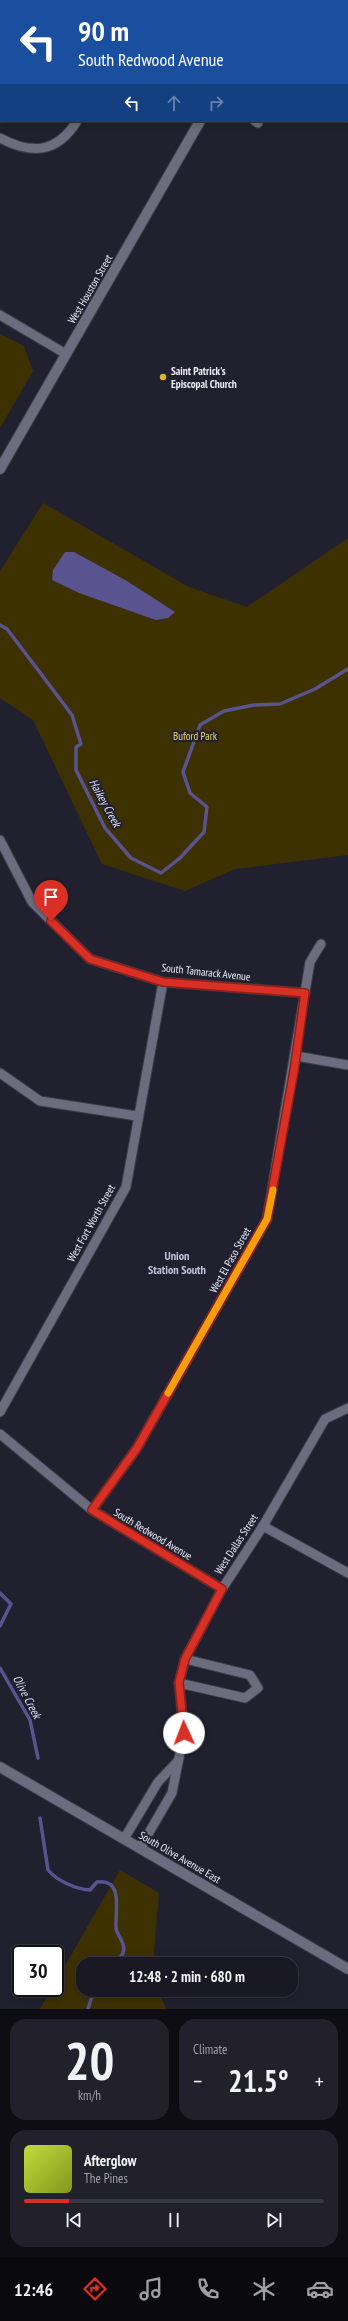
<!DOCTYPE html>
<html lang="en">
<head>
<meta charset="utf-8">
<style>
	:root { --surface:#191823; --page:#22212b; --text:#f1f3f6; --muted:#9fa0a6; --line:#373741; --accent:#d93025 }
	body { margin:0; font-family:"PT Sans Narrow",sans-serif; background:var(--page); color:var(--text); height:100vh; display:flex; flex-direction:column; font-size:15px; white-space:nowrap }
	* { box-sizing:border-box; margin:0 }
	p { font-size:13px; color:var(--muted) }
	.icon { flex:none; width:22px; height:22px; fill:none; stroke:currentColor; stroke-width:2; stroke-linecap:round; stroke-linejoin:round }
	.map { position:relative; height:2009px; overflow:hidden }
	.panel { display:flex; flex-direction:column; gap:10px; padding:10px; background:#0e0d13; flex:1 }
	.panel>* { flex:none }
	.guide { position:absolute; left:0px; top:0px; width:348px; height:122px; box-shadow:0 2px 10px #0003,0 0 0 1px var(--line); background:#1a4fa0; color:#fff; overflow:hidden }
	.speed { position:absolute; left:12px; top:1945px; display:flex; gap:8px; font-size:20px; font-weight:700; text-align:center }
	.speed>* { display:grid; place-content:center; width:52px; height:52px; border-radius:50%; background:var(--surface); box-shadow:0 2px 10px #0003,0 0 0 1px var(--line); line-height:1 }
	.speed .limit { border:2px solid #111; border-radius:6px; background:#fff; color:#111 }
	.pin { position:absolute; display:grid; place-items:center; width:34px; height:34px; color:#fff; margin:-41px -17px; border-radius:50% 50% 50% 0; rotate:-45deg; box-shadow:0 0 4px #0007 }
	.pin .icon { rotate:45deg }
	.me { position:absolute; width:44px; margin:-22px; rotate:358deg; stroke-linejoin:round; filter:drop-shadow(0 0 3px #0008) }
	.turn { display:flex; align-items:center; gap:14px; height:84px; padding:0 12px; font-size:18px }
	.turn .icon { width:52px; height:52px; stroke-width:2.5 }
	.turn b { display:block; font-size:28px; line-height:34px }
	.lanes { display:flex; align-items:center; height:38px; padding:0 12px; background:#0003; justify-content:center; gap:20px; direction:ltr }
	.lanes .off { opacity:.35 }
	.big { font-size:30px; font-weight:700; line-height:1.1 }
	.panel .tile { flex:1; display:flex; flex-direction:column; justify-content:center; gap:6px; min-width:0; padding:0 14px; border-radius:16px; background:var(--page) }
	.panel .dial { align-items:center; gap:0 }
	.dial b { font-size:52px; line-height:1 }
	.song { display:flex; align-items:center; gap:12px }
	.cover { width:48px; height:48px; border-radius:6px; background:linear-gradient(135deg,hsl(70 70% 55%),hsl(70 70% 35%)) }
	.played { height:4px; border-radius:2px; background:linear-gradient(90deg,var(--accent) 15%,var(--line) 15%) }
	.keys { display:flex; justify-content:space-around; direction:ltr }
	.heat { display:flex; justify-content:space-between; align-items:center; font-size:22px; direction:ltr }
	.panel .tiles { flex:1; display:grid; gap:10px; grid-template-columns:1fr 1fr }
	.tile:last-child { grid-column:span 2 }
	.trip { position:absolute; left:76px; top:1957px; width:222px; height:40px; border-radius:16px; background:var(--surface); box-shadow:0 2px 10px #0003,0 0 0 1px var(--line); font-weight:700; line-height:40px; text-align:center }
	.tabs { display:flex; height:64px; justify-content:space-around; align-items:center; background:#0a0a0e; color:var(--muted) }
	.tabs .icon { width:28px; height:28px }
	.tabs .current { color:var(--accent) }
	.tabs b { font-size:18px; color:var(--text) }
	.map>svg:first-child { display:block }
	.green { fill:#3e3100 }
	.water { fill:#595390 }
	.lines { fill:none; stroke-linecap:round; stroke-linejoin:round }
	.stream { stroke:#595390; stroke-width:3.5 }
	.street-casing { stroke:#3c3b48; stroke-width:11 }
	.secondary-casing { stroke:#3c3b48; stroke-width:12 }
	.street { stroke:#6c6c7e; stroke-width:9 }
	.secondary { stroke:#6c6c7e; stroke-width:10 }
	.route-casing { stroke:#8d1f18; stroke-width:10 }
	.route { stroke:#d93025; stroke-width:7 }
	.slow { stroke:#f59e0b; stroke-width:7 }
	.poi-dot { fill:#d6b534; stroke:#21202f; stroke-width:1.5 }
	.labels { text-anchor:middle; stroke-width:4; stroke-linejoin:round; paint-order:stroke }
	.street-label { font-size:11px; fill:#ececf7; stroke:#21202f }
	.poi-label { font-size:11px; font-weight:bold; fill:#ececf7; stroke:#21202f; text-anchor:start }
	.park-label { font-size:11px; fill:#f4d66f; stroke:#21202f }
	.water-label { font-size:12px; font-style:italic; fill:#ddddf0; stroke:#21202f }
	.neighbourhood-label { font-size:12px; font-weight:bold; fill:#c4c4d8; stroke:#21202f }
</style>
</head>
<body>
<div class="map">
<svg width="348" height="2009" viewBox="0 0 348 2009">
	<rect width="100%" height="100%" fill="#21202f"/>
	<g class="green">
		<path d="M 0,334 L 24,346 L 33,371 L 0,428 Z"/>
		<path d="M 43,503 L 189,587 L 247,607 L 348,538 L 348,855 L 235,869 L 185,891 L 102,864 L 33,720 L 0,698 L 0,571 Z"/>
		<path d="M 120,1870 L 159,1893 L 153,1964 L 83,1964 L 83,1990 L 158,1990 L 166,2009 L 40,2009 L 52,1988 L 55,1988 L 55,1983 Z"/>
	</g>
	<path class="water" d="M 65,552 L 74,552 L 127,581 L 175,612 L 168,618 L 156,620 L 79,593 L 52,580 L 53,570 Z"/>
	<g class="lines">
		<g class="stream">
			<path d="M 0,625 L 7,629 L 72,715 L 81,744 L 76,747 L 76,770 L 105,828 L 131,858 L 161,873 L 180,858 L 204,832 L 207,807 L 190,793 L 183,772 L 200,725 L 224,711 L 254,705 L 280,704 L 315,689 L 348,669"/>
			<path d="M 0,1593 L 11,1604 L 0,1626"/>
			<path d="M 0,1668 L 30,1720 L 38,1758"/>
			<path d="M 40,1818 L 48,1870 C 57,1881 76,1889 90,1890 L 97,1882 C 124,1878 115,1911 116,1928 C 117,1936 128,1945 122,1955 C 118,1961 108,1961 103,1964"/>
			<path d="M 88,2009 L 94,1990"/>
		</g>
		<defs>
			<g id="street">
				<path d="M 129,0 L 129,1"/>
				<path d="M 255,121 L 258,123"/>
				<path d="M 0,138 C 32,155 57,153 77,121"/>
				<path d="M 0,315 L 66,354"/>
				<path d="M 0,840 L 32,902 L 90,959 L 163,982 L 305,993"/>
				<path d="M 296,1056 L 348,1065"/>
				<path d="M 0,1073 L 40,1101 L 137,1116"/>
				<path d="M 0,1412 L 126,1187 L 163,982"/>
				<path d="M 0,1434 L 92,1510 L 222,1589"/>
				<path d="M 92,1510 L 137,1448 L 267,1219 L 310,962 L 321,944"/>
				<path d="M 263,1526 L 348,1573"/>
				<path d="M 179,1683 L 245,1698 L 258,1688 L 250,1675 L 185,1659"/>
				<path d="M 124,1839 L 158,1782 L 178,1761"/>
				<path d="M 140,1848 L 172,1793 L 184,1733 L 179,1683 L 185,1659 L 222,1589 L 263,1526 L 325,1419 L 348,1408"/>
			</g>
			<g id="secondary">
				<path d="M 269,1 L 270,0"/>
				<path d="M 0,469 L 200,121"/>
				<path d="M 0,1767 L 348,1969"/>
			</g>
		</defs>
		<use href="#street" class="street-casing"/>
		<use href="#secondary" class="secondary-casing"/>
		<use href="#street" class="street"/>
		<use href="#secondary" class="secondary"/>
	</g>
	<g class="lines">
		<defs>
			<path id="route" d="M 51,921 L 90,959 L 163,982 L 305,993 L 294,1071 L 267,1219 L 137,1448 L 92,1510 L 222,1589 L 185,1659 L 179,1682 L 184,1733"/>
		</defs>
		<use href="#route" class="route-casing"/>
		<use href="#route" class="route"/>
		<path class="slow" d="M 168,1393 L 267,1219 L 273,1190"/>
	</g>
	<circle class="poi-dot" cx="163" cy="377" r="4"/>
	<g class="labels">
		<g class="street-label">
			<text transform="translate(90 289) rotate(-60)" y="4">West Houston Street</text>
			<text transform="translate(206 972) rotate(6)" y="4">South Tamarack Avenue</text>
			<text transform="translate(91 1223) rotate(-61)" y="4">West Fort Worth Street</text>
			<text transform="translate(230 1260) rotate(-61)" y="4">West El Paso Street</text>
			<text transform="translate(153 1534) rotate(31)" y="4">South Redwood Avenue</text>
			<text transform="translate(236 1544) rotate(-57)" y="4">West Dallas Street</text>
			<text transform="translate(180 1857) rotate(30)" y="4">South Olive Avenue East</text>
		</g>
		<g class="poi-label">
			<text x="171" y="375">Saint Patrick's<tspan x="171" dy="13">Episcopal Church</tspan></text>
		</g>
		<g class="park-label">
			<text x="195" y="740">Buford Park</text>
		</g>
		<g class="water-label">
			<text transform="translate(105 803) rotate(61)" y="4">Haikey Creek</text>
			<text transform="translate(27 1697) rotate(62)" y="4">Olive Creek</text>
		</g>
		<g class="neighbourhood-label">
			<text x="177" y="1260">Union<tspan x="177" dy="14">Station South</tspan></text>
		</g>
	</g>
</svg>
<div class="speed"><div class="limit">30</div></div>
<div class="pin" style="left:51px;top:921px;background:#d93025"><svg class="icon" aria-label="arrive" viewBox="0 0 24 24"><path d="M6 21V4h12l-3 4 3 4H6"/></svg></div>
<svg class="me" style="left:184px;top:1733px" viewBox="-20 -20 40 40"><circle r="19" fill="#fff"/><path d="M0-13L10 11 0 6-10 11z" fill="#d93025"/></svg>
<div class="trip">12:48 · 2 min · 680 m</div>
<div class="guide">
<div class="turn"><svg class="icon" aria-label="left" viewBox="0 0 24 24"><path d="M17 20v-9H6M10 6l-5 5 5 5"/></svg><div><b>90 m</b>South Redwood Avenue</div></div>
<div class="lanes"><svg class="icon" aria-label="left" viewBox="0 0 24 24"><path d="M17 20v-9H6M10 6l-5 5 5 5"/></svg><svg class="icon off" aria-label="ahead" viewBox="0 0 24 24"><path d="M12 20V5M6 11l6-6 6 6"/></svg><svg class="icon off" aria-label="right" viewBox="0 0 24 24"><path d="M7 20v-9h11M14 6l5 5-5 5"/></svg></div>
</div>
</div>
<section class="panel">
<div class="tiles">
<div class="tile dial"><b>20</b><p>km/h</p></div>
<div class="tile"><p>Climate</p>
<div class="heat"><a>−</a><b class="big">21.5°</b><a>+</a></div>
</div>
<div class="tile">
<div class="song"><i class="cover"></i><div><b>Afterglow</b><p>The Pines</p></div></div>
<div class="played"></div>
<div class="keys"><svg class="icon" aria-label="previous" viewBox="0 0 24 24"><path d="M18 5L8 12l10 7zM5 5v14"/></svg><svg class="icon" aria-label="pause" viewBox="0 0 24 24"><path d="M8 5v14M16 5v14"/></svg><svg class="icon" aria-label="next" viewBox="0 0 24 24"><path d="M6 5l10 7-10 7zM19 5v14"/></svg></div>
</div>
</div>
</section>
<nav class="tabs">
<b>12:46</b>
<svg class="icon current" aria-label="directions" viewBox="0 0 24 24"><path d="M12 3l9 9-9 9-9-9zM9 14v-3h6M13 9l2 2-2 2"/></svg>
<svg class="icon" aria-label="music" viewBox="0 0 24 24"><path d="M9 18V5l10-2v13"/><circle cx="6" cy="18" r="3"/><circle cx="16" cy="16" r="3"/></svg>
<svg class="icon" aria-label="phone" viewBox="0 0 24 24"><path d="M5 4h4l2 5-3 2q2 4 5 5l2-3 5 2v4C11 20 4 13 5 4z"/></svg>
<svg class="icon" aria-label="climate" viewBox="0 0 24 24"><path d="M12 3v18M4 7l16 10M4 17L20 7"/></svg>
<svg class="icon" aria-label="car" viewBox="0 0 24 24"><path d="M5 17H2v-5l4-1 3-4h7l3 4 3 1v5h-3M9 17h6M6 11h13"/><circle cx="7" cy="17" r="2"/><circle cx="17" cy="17" r="2"/></svg>
</nav>
</body>
</html>
